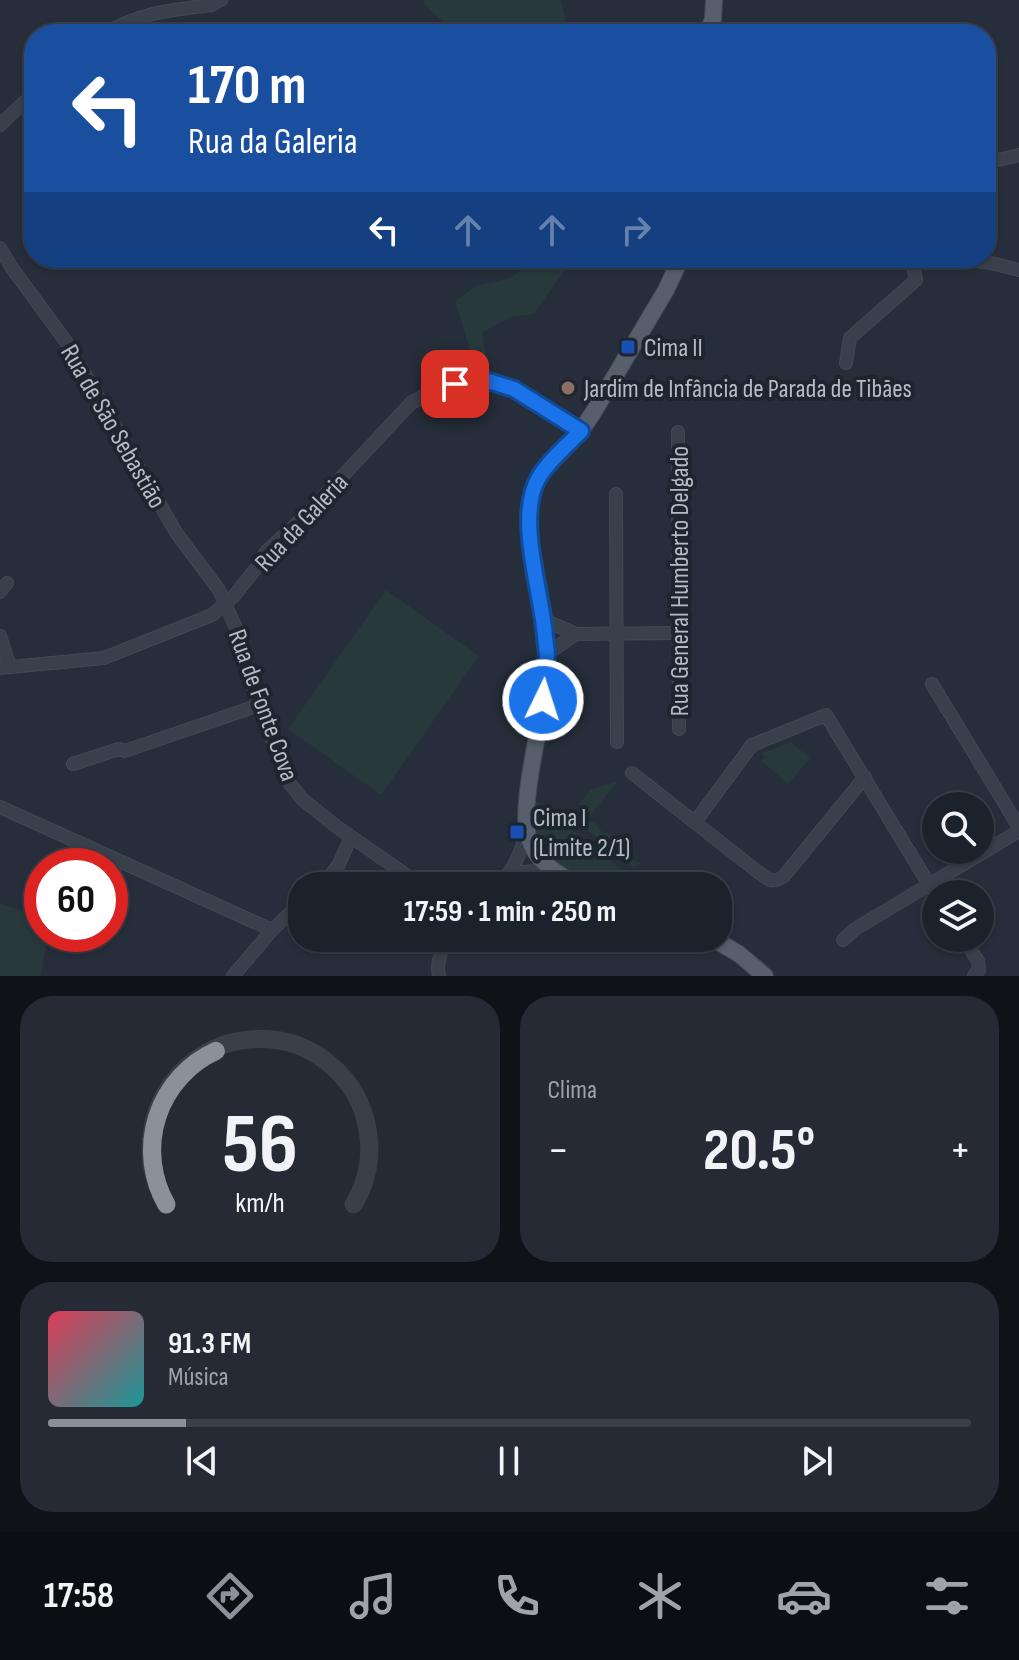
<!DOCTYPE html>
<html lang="pt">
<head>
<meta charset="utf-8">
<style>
	:root { --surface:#1c222c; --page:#252a34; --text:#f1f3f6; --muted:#a0a4a9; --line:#3a3f48; --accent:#8c9099 }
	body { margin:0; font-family:"Sofia Sans Condensed",sans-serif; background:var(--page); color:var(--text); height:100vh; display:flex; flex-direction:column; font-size:30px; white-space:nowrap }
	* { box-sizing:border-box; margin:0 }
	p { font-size:26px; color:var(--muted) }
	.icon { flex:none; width:44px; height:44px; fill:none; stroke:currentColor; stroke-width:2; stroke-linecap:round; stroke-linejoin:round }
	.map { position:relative; height:976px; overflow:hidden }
	.sheet { display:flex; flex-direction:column; gap:20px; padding:20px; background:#0f1318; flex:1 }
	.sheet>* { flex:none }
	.hud { position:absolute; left:24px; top:24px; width:972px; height:244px; border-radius:32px; box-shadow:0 2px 6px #0004,0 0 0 2px var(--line); background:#1a4fa0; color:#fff; overflow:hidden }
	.fabs { position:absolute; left:922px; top:792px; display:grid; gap:16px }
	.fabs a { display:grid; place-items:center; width:72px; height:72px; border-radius:50%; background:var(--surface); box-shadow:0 2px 6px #0004,0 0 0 2px var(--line); font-size:40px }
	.speed { position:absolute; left:24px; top:848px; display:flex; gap:16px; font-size:40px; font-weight:700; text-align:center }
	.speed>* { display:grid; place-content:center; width:104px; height:104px; border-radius:50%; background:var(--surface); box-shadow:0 2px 6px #0004,0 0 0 2px var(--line); line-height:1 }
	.speed .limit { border:12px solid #d22; background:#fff; color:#111 }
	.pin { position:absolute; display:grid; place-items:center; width:68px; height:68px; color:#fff; margin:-34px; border-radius:16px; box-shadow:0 4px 12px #0006 }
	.me { position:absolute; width:88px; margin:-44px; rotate:4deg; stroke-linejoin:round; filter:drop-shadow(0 0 6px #0008) }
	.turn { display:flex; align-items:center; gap:28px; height:168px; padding:0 32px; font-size:36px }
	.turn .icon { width:104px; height:104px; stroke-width:2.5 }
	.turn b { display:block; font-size:56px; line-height:68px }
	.lanes { display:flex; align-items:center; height:76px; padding:0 32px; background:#0003; justify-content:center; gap:40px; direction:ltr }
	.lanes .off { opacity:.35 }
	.big { font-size:60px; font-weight:700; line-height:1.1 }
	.sheet .tile { flex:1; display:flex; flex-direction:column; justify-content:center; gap:12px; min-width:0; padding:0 28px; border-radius:32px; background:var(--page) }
	.sheet .dial { align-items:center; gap:0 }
	.dial svg { height:208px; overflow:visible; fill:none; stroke:var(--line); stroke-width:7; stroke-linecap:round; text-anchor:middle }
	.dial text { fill:var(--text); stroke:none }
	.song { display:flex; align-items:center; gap:24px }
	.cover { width:96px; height:96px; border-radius:12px; background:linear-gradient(135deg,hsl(350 70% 55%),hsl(180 70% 35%)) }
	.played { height:8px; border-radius:4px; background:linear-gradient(90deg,var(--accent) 15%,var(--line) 15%) }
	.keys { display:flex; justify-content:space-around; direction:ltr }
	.heat { display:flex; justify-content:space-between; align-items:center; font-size:44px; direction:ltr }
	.sheet .tiles { flex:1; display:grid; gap:20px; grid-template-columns:1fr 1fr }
	.tile:last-child { grid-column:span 2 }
	.trip { position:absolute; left:288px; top:872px; width:444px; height:80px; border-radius:32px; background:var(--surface); box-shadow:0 2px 6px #0004,0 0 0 2px var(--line); font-weight:700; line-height:80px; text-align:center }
	.dock { display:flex; height:128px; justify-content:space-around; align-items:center; background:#0b0e12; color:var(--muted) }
	.dock .icon { width:56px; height:56px }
	.dock .selected { color:var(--accent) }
	.dock b { font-size:36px; color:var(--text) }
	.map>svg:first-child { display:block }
	.green { fill:#27393b }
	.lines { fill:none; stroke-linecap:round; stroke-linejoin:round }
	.minor-casing { stroke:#414954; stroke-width:14 }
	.major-casing { stroke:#414954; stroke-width:18 }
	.minor { stroke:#38404b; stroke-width:12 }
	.major { stroke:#565f6b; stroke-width:16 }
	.route-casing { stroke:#114b97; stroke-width:20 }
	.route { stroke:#1a73e8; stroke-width:14 }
	.transit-dot { fill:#1a4fb4; stroke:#1d252f; stroke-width:3 }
	.education-dot { fill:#8d6e63; stroke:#1d252f; stroke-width:3 }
	.labels { text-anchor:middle; stroke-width:8; stroke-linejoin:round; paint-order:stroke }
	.poi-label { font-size:26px; fill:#b4bbc6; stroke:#1d252f; text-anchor:start }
	.street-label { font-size:26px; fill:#b4bbc6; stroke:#1d252f }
</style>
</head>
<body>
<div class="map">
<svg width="1019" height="976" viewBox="0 0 1019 976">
	<rect width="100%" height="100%" fill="#252e3a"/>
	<g class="green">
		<path d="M 424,0 L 561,0 L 569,34 L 456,34 L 424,4 Z"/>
		<path d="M 533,258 L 573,258 L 534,314 L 511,317 L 482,333 L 489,373 L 477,373 L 455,301 L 477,285 L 508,279 L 531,263 Z"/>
		<path d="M 386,590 L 479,656 L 381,795 L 288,729 Z"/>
		<path d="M 791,742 L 810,758 L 788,784 L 761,761 L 765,757 L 761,753 Z"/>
		<path d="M 618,781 L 591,814 L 579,804 L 591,789 Z"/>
		<path d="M 534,802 L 538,802 L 581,837 L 573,847 L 593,862 L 601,853 L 631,877 L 625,886 L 618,882 L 610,886 C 585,883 547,863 537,840 C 532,828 534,814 534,802 Z"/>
		<path d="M 590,822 L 595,823 L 601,831 L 622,840 C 625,846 623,851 625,858 L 640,862 L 641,864 L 633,867 L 585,828 Z"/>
		<path d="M 0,903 L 42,918 L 42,934 L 48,934 L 41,976 L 0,976 Z"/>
	</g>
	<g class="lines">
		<defs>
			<g id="minor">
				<path d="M 105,34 C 140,12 172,10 212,5 L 221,0"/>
				<path d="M 0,125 L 34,93"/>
				<path d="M 986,163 L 1019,155"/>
				<path d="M 0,248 L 12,268 L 67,343 L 177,534 L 219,590 L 237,630 L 259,705 L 288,781 L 302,799 L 337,827 L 422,886"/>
				<path d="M 904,258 L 912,261 L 932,258"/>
				<path d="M 957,258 L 991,263 L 1019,270"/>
				<path d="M 846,363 L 850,338 L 916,280 L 912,261"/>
				<path d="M 678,432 L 679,729"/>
				<path d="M 616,494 L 617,742"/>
				<path d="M 0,592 L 7,583"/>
				<path d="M 544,620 L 576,634"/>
				<path d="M 0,636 L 10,667"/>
				<path d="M 547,654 L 576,634 L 678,633"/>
				<path d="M 0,668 L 104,658 L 212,615 L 234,596 L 257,567 L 266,552 L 306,515 L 411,403 L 435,390 L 455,384 L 485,380 L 514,389 L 581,431"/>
				<path d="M 932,684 L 1019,827"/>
				<path d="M 73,764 L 119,749 L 125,751 L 259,705"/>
				<path d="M 632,773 L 758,872 C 769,880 772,884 784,876 L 865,777"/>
				<path d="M 0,807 L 272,930"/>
				<path d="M 695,822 L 752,745 L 826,715 L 936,896"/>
				<path d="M 510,873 L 538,871 L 555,873"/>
				<path d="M 322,886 L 339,864 L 351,837"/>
				<path d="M 499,886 C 513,870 522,852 526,832"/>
				<path d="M 963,938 L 978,961 L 979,970 L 974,976"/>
				<path d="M 843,940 L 855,929 L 1019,831"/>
				<path d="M 233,976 L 272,930 L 302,902"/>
				<path d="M 439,976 C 436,963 440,952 446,941"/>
			</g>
			<g id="major">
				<path d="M 707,34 L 713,19 L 714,0"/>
				<path d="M 582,886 C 559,876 538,864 529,839 C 519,809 539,734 543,701 C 545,687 546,672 546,658 C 548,622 537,585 532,550 C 529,534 527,517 530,501 C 535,472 561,455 579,433 C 584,427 588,420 593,413 L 666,290 L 681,258"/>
				<path d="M 712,938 L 739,954 L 765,976"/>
			</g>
		</defs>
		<use href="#minor" class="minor-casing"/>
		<use href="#major" class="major-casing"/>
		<use href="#minor" class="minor"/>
		<use href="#major" class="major"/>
	</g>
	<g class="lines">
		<defs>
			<path id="route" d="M 455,384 L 485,380 L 514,389 L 581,431 C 567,446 549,460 539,477 C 515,517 542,592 545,637 L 547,654 L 543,700"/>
		</defs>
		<use href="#route" class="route-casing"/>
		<use href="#route" class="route"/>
	</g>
	<g class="transit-dot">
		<rect x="620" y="339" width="16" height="16" rx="4"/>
		<rect x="509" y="824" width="16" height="16" rx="4"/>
	</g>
	<circle class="education-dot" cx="568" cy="388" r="8"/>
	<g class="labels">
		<g class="poi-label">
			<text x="644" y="356">Cima II</text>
			<text x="584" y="397">Jardim de Infância de Parada de Tibães</text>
			<text x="533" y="826">Cima I<tspan x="533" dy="30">(Limite 2/1)</tspan></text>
		</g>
		<g class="street-label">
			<text transform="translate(114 426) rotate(60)" y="9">Rua de São Sebastião</text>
			<text transform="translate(301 522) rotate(-47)" y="9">Rua da Galeria</text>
			<text transform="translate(679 581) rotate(-90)" y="9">Rua General Humberto Delgado</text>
			<text transform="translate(264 705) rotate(70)" y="9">Rua de Fonte Cova</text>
		</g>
	</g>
</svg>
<div class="fabs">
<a><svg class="icon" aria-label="search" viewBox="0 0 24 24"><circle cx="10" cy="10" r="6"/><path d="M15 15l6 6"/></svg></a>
<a><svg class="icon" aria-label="layers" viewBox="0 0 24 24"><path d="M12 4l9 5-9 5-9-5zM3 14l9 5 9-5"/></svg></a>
</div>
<div class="speed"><div class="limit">60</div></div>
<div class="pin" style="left:455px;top:384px;background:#d93025"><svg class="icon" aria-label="arrive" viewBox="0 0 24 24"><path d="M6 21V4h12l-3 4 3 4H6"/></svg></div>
<svg class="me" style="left:543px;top:700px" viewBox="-20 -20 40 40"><circle r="17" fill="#1a73e8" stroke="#fff" stroke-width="3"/><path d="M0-11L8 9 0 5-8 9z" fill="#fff"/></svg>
<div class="trip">17:59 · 1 min · 250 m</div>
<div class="hud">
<div class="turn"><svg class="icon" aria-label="left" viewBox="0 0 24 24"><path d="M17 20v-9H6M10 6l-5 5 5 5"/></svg><div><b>170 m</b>Rua da Galeria</div></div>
<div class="lanes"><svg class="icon" aria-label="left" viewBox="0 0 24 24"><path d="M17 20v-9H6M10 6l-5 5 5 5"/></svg><svg class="icon off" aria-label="ahead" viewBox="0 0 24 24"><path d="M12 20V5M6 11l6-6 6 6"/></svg><svg class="icon off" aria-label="ahead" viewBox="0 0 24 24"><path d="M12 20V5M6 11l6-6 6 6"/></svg><svg class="icon off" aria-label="right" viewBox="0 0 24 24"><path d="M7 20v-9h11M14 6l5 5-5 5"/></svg></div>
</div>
</div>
<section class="sheet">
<div class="tiles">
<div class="tile dial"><svg viewBox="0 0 100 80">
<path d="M14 69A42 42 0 1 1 86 69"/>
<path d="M14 69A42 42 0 0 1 33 10" stroke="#8c9099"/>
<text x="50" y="56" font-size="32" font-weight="700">56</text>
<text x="50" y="72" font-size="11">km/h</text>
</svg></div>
<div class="tile"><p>Clima</p>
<div class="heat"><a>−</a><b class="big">20.5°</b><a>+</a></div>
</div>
<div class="tile">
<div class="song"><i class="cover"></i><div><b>91.3 FM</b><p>Música</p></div></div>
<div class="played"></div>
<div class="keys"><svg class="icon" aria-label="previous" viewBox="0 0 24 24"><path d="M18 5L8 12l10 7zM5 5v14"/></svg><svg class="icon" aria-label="pause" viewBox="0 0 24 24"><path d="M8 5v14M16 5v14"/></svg><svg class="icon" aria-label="next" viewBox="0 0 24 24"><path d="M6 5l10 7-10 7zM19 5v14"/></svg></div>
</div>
</div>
</section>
<nav class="dock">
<b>17:58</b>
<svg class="icon selected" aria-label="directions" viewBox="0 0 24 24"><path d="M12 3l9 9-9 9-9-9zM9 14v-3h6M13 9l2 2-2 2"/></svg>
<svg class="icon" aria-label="music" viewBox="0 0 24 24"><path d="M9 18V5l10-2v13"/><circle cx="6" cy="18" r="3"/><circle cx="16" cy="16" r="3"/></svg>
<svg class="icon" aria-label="phone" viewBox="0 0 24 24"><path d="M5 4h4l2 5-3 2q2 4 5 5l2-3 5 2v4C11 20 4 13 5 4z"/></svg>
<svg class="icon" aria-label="climate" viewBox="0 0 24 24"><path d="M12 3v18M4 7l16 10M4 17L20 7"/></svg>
<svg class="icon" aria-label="car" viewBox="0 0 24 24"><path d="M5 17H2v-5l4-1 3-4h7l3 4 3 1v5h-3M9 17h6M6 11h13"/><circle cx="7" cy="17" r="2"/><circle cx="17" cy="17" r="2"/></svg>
<svg class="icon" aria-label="filters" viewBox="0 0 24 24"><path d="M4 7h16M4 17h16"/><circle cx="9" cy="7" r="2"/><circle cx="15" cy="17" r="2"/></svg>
</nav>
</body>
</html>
